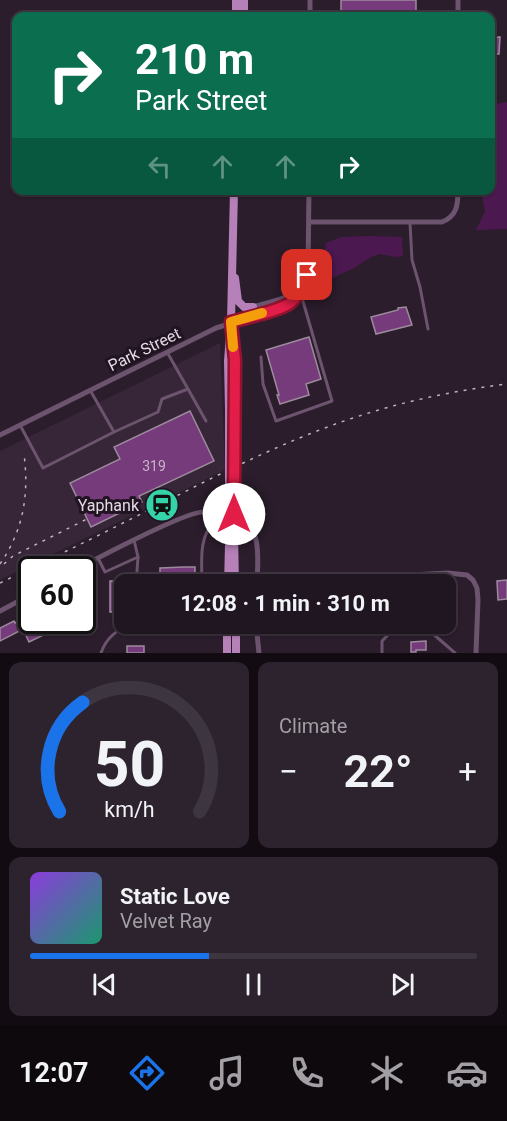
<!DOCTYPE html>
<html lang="en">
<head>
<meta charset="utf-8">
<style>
	:root { --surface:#201621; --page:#2d232e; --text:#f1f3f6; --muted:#a29fa5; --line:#3d353f; --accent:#1a73e8 }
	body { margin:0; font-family:Roboto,sans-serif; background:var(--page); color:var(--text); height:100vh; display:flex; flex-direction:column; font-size:22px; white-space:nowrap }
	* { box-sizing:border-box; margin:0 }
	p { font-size:20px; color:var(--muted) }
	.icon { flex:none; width:33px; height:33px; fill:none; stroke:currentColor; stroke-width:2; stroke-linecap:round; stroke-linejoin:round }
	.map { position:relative; height:653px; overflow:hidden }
	.sheet { display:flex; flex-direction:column; gap:9px; padding:9px; background:#120c12; flex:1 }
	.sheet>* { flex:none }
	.banner { position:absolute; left:12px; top:12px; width:483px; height:183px; border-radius:12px; box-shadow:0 2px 4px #0004,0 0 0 2px var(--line); background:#0b6e4f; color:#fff; overflow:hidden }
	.speed { position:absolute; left:18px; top:556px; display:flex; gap:12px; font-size:30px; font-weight:700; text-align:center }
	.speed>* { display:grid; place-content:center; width:78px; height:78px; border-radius:50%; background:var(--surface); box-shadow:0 2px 4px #0004,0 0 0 2px var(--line); line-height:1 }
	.speed .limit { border:3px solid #111; border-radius:9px; background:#fff; color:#111 }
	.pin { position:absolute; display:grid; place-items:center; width:51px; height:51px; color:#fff; margin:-26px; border-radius:12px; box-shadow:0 3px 9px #0006 }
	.me { position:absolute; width:66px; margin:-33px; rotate:0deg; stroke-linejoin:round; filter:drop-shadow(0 0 4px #0008) }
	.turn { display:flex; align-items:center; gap:21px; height:126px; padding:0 24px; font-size:27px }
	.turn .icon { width:78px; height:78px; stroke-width:2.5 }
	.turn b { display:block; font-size:42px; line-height:51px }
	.lanes { display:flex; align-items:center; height:57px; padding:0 24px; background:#0003; justify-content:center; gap:30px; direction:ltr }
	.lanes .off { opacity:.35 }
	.big { font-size:45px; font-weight:700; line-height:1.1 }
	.sheet .tile { flex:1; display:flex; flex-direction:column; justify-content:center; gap:9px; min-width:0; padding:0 21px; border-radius:12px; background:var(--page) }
	.sheet .dial { align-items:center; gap:0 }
	.dial svg { height:156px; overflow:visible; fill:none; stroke:var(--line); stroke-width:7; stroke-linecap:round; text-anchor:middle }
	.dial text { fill:var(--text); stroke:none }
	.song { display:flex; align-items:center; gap:18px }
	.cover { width:72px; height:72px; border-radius:9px; background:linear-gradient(135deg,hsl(270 70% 55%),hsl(160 70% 35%)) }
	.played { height:6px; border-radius:3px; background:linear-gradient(90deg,var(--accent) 40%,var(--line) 40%) }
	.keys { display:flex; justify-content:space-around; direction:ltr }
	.heat { display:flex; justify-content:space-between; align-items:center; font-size:33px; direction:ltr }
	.sheet .tiles { flex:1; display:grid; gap:9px; grid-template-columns:1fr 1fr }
	.tile:last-child { grid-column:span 2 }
	.trip { position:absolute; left:114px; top:574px; width:342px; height:60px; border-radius:12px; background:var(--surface); box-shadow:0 2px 4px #0004,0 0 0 2px var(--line); font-weight:700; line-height:60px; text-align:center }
	.menu { display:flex; height:96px; justify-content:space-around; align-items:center; background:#0d090d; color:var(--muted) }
	.menu .icon { width:42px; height:42px }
	.menu .active { color:var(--accent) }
	.menu b { font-size:27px; color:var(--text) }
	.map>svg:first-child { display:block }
	.built { fill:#372538 }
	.green { fill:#4c1850 }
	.building { fill:#753b7a; stroke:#9d8b9d; stroke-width:1.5 }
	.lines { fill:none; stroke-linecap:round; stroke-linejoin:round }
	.service { stroke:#6c536e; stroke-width:3 }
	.minor { stroke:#6c536e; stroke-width:5 }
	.primary { stroke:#b681b9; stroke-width:8 }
	.rail { stroke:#bcb2bd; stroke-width:1.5; stroke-dasharray:3 6; stroke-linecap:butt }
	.primary-bridge { stroke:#b681b9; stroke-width:8 }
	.route-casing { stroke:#92132f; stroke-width:15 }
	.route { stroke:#e11d48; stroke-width:10 }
	.slow { stroke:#f59e0b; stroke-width:10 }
	.labels { text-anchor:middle; stroke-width:6; stroke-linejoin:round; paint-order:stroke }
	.number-label { font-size:14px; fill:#c8b2ca }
	.street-label { font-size:16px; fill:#e3dae4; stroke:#211422 }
	.poi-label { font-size:16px; fill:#e3dae4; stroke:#211422; text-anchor:end }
</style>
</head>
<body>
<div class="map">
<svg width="507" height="653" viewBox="0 0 507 653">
	<rect width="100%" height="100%" fill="#2b1d2c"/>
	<path class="built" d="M 220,343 L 225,470 L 0,580 L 0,451 Z"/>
	<g class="green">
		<path d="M 507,102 L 507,229 L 476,230 L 485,211 L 481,191 L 490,190 L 491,105 Z"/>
		<path d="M 369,236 L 402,237 L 403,256 L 396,257 L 380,254 L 371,257 L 354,268 L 328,280 L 321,267 L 326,243 L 341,237 Z"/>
	</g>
	<g class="building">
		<rect x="341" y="0" width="75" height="16"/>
		<path d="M 500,37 L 499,54 L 492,54 L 494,38 Z"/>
		<path d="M 406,307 L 412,325 L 376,334 L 371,317 L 398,310 L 398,308 Z"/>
		<path d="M 309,337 L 321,379 L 306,384 L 309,395 L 280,404 L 277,395 L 279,395 L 266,350 Z"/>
		<path d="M 190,411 L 214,461 L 139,496 L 142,502 L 91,527 L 70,483 L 120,459 L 114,447 Z"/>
		<path d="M 184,567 L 195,567 L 195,585 L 160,585 L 160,568 Z"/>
		<path d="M 507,580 L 507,599 L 498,600 L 497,581 Z"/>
		<rect x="110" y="581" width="14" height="31"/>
		<path d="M 86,590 L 94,590 L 95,615 L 87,615 Z"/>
		<path d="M 32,610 L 32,621 L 59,621 L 62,626 L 29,642 L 23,629 L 0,641 L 0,628 L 14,621 L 15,623 L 27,617 L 25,613 Z"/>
		<path d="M 426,641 L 426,650 L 416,650 L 416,652 L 411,652 L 411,642 Z"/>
		<rect x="127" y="646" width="17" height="7"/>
	</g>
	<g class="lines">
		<g class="service">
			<path d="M 410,223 L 412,260 L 420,287 L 428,329"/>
			<path d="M 261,357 L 263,384 L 276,421 L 332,401 L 300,291"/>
			<path d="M 188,389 L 206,421"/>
			<path d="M 90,390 L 114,432"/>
			<path d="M 20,425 L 43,468 L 114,432 L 158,412 L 162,399 L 188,389 L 167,352"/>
			<path d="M 134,540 L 138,557 L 136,585"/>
			<path d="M 98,558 L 105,572 L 138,557"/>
			<path d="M 202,585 C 202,563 198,538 214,522"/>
			<path d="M 101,653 C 106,638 116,631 130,624"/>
			<path d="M 382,653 L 382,641 L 389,634 L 404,632 L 432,633 L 455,653"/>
		</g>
		<g class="minor">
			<path d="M 310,16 L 310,0"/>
			<path d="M 458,16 L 458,0"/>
			<path d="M 309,222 L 442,222 C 457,216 458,205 458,190"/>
			<path d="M 253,307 L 278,300 L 298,292"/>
			<path d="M 0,435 L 216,328 L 280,308 L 292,301 L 303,285 L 308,270 L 309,190"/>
			<path d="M 75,570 C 94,560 190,509 205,512 C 210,513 212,517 214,522 C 222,518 230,518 238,520 C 264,526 257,565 257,585"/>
			<path d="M 257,583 L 448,573 L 467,575 L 473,580 L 477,588 L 478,600 L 476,653"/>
			<path d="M 0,611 L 32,594"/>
			<path d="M 256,624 L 259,653"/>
		</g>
		<g class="primary">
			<path d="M 236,16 L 236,0"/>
			<path d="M 244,16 L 244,0"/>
			<path d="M 235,278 L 238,301 L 244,307 L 253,307"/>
			<path d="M 233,346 L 235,360 L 234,427"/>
			<path d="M 229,409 L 228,361 L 231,322 L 234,190"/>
			<path d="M 234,532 L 235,585"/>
			<path d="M 228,585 L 229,545"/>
			<path d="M 236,624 L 236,653"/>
			<path d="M 227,653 L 227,624"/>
		</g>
		<g class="rail">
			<path d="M 0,564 C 24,529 29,494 24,454"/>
			<path d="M 4,564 L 13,556 L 87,519"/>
			<path d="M 0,583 C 41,563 82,544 123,523 C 187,491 250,457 317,431 C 378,407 442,392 507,384"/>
		</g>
		<path class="primary-bridge" d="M 229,409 L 229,532"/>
	</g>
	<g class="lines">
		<defs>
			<path id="route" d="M 234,514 L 235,360 L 231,322 C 247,317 277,312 290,303 C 298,297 304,285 307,275"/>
		</defs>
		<use href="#route" class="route-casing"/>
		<use href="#route" class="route"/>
		<path class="slow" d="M 233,347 L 231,322 L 262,313"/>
	</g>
	<defs>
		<symbol id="station-disc" viewBox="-11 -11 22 22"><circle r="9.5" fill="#34d4a8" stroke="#211422"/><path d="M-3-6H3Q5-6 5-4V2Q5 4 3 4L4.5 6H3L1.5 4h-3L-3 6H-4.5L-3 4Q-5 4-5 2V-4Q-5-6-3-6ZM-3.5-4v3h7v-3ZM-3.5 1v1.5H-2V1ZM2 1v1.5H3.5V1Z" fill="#111"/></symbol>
	</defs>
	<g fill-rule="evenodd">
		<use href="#station-disc" x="143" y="486" width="38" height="38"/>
	</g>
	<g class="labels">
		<g class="number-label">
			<text x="154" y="471">319</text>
		</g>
		<g class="street-label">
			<text transform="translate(144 349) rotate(-26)" y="6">Park Street</text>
		</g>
		<g class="poi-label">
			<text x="139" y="511">Yaphank</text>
		</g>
	</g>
</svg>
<div class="speed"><div class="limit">60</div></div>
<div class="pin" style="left:307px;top:275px;background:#d93025"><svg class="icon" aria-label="arrive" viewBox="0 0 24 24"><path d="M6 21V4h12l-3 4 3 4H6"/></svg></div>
<svg class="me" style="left:234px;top:514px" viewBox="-20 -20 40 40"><circle r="19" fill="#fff"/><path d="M0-13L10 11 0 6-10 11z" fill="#e11d48"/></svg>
<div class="trip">12:08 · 1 min · 310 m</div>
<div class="banner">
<div class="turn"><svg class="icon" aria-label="right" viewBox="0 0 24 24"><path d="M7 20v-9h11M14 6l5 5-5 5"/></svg><div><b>210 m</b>Park Street</div></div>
<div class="lanes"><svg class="icon off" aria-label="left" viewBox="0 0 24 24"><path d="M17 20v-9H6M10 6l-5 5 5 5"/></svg><svg class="icon off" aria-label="ahead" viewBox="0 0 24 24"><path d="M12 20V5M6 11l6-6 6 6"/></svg><svg class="icon off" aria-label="ahead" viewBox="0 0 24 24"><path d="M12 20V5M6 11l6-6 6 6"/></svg><svg class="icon" aria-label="right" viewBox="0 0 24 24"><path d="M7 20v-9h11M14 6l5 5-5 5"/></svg></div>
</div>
</div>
<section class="sheet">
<div class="tiles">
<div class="tile dial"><svg viewBox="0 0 100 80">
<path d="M14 69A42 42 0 1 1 86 69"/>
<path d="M14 69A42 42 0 0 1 26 13" stroke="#1a73e8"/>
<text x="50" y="56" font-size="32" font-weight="700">50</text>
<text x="50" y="72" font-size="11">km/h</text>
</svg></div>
<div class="tile"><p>Climate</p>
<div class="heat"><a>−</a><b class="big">22°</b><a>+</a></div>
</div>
<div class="tile">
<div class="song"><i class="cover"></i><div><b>Static Love</b><p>Velvet Ray</p></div></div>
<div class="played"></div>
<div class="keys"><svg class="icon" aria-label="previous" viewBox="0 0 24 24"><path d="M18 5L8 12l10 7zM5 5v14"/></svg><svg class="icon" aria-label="pause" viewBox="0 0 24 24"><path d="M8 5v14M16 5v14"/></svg><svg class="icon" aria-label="next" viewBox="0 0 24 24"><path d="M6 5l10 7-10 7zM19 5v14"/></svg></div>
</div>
</div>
</section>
<nav class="menu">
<b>12:07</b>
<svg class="icon active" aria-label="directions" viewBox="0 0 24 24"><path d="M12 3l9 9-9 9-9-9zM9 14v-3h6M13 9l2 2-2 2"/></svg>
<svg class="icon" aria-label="music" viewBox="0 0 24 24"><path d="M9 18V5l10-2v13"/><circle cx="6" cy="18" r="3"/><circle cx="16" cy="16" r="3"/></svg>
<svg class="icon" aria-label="phone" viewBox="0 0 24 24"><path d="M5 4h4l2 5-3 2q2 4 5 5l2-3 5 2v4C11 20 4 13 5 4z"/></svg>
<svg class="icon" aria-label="climate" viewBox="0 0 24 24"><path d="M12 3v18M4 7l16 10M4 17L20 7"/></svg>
<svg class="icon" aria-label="car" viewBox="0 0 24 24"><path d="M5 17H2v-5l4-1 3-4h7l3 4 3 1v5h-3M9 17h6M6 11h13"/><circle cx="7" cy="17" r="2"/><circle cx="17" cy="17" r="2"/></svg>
</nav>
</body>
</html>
